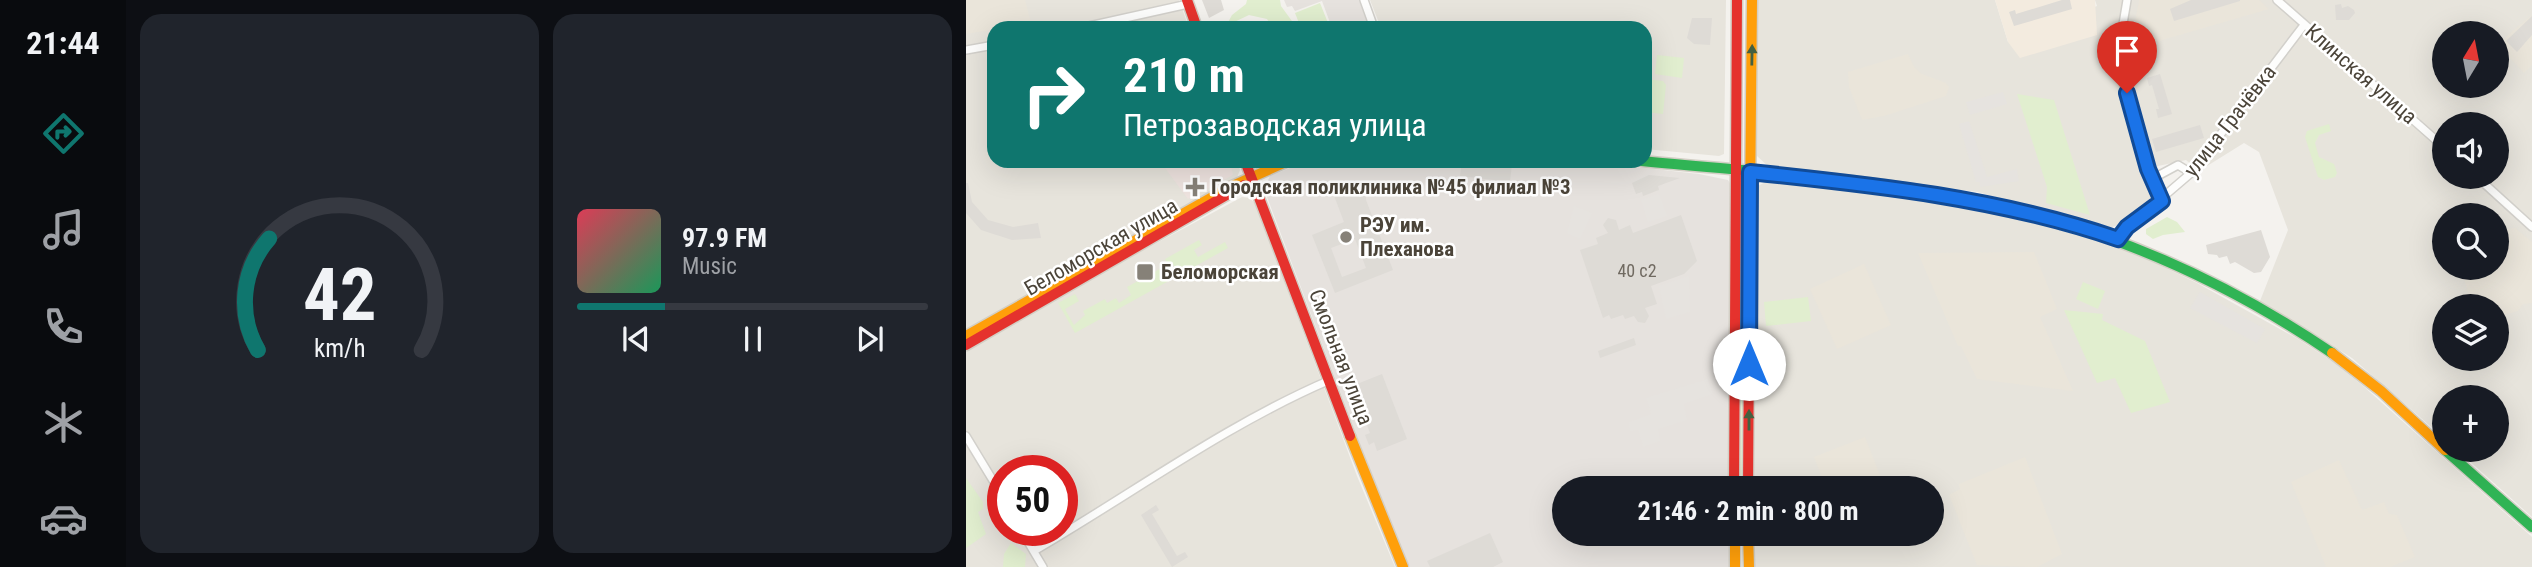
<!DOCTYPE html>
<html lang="en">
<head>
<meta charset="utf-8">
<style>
	:root { --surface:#171b24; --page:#20242c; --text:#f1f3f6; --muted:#9ea1a6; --line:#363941; --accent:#0f766e }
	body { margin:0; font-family:"Roboto Condensed",sans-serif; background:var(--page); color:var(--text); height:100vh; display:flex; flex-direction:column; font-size:26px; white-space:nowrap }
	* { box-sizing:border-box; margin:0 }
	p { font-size:23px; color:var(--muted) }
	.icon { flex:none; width:38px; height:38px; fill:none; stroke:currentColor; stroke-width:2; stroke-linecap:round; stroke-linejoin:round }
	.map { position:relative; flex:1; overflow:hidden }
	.side { display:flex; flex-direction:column; gap:14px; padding:14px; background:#0d0f14; width:840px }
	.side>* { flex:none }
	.banner { position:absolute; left:21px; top:21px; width:665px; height:147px; border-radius:21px; box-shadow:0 7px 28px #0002; background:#0f766e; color:#fff; overflow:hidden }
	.needle { width:46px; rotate:10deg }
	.controls { position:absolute; left:1466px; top:21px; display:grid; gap:14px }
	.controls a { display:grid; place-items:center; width:77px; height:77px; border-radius:50%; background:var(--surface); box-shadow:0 7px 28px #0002; font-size:35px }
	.speed { position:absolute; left:21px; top:455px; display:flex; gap:14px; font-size:35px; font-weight:700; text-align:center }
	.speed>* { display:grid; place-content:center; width:91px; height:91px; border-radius:50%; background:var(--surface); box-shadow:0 7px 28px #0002; line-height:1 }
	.speed .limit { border:10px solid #d22; background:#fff; color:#111 }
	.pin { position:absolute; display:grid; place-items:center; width:60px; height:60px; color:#fff; margin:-72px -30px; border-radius:50% 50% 50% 0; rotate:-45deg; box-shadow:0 0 7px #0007 }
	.pin .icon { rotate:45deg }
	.me { position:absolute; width:77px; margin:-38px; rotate:0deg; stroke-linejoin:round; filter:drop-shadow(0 0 5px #0008) }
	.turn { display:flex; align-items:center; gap:24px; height:147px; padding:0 21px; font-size:32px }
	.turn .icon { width:91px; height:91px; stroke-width:2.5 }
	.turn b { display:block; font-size:49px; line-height:60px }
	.side .widget { flex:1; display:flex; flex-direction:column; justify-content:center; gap:10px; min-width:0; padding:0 24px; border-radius:21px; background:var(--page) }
	.side .dial { align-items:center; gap:0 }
	.dial svg { height:182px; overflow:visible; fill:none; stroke:var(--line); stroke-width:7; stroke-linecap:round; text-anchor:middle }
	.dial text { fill:var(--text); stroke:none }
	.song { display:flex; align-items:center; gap:21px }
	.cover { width:84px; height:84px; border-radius:10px; background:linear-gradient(135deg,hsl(350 70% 55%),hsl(150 70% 35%)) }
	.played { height:7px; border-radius:4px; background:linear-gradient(90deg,var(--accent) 25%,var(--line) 25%) }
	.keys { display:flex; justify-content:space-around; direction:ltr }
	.side .tiles { flex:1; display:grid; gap:14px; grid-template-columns:repeat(2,1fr) }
	.trip { position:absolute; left:586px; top:476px; width:392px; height:70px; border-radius:35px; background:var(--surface); box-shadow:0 7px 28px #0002; font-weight:700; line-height:70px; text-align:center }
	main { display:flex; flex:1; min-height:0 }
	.menu { display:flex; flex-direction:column; width:126px; justify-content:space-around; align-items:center; background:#090b0e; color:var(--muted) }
	.menu .icon { width:49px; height:49px }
	.menu .current { color:var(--accent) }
	.menu b { font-size:32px; color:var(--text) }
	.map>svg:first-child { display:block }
	.residential { fill:#e7e4dc; fill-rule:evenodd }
	.commercial { fill:#f3ebdf }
	.industrial { fill:#e6e2de }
	.education { fill:#eae5da }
	.medical { fill:#eee3df }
	.green { fill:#e1eecf }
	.parking { fill:#e6e3df }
	.building { fill:#dedbd6; fill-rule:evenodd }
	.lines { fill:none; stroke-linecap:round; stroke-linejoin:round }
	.street-casing { stroke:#d2d0cb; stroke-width:10 }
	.fast-casing { stroke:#d3cfc5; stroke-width:13 }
	.slow-casing { stroke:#d3cfc5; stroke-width:13 }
	.jam-casing { stroke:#d3cfc5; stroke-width:13 }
	.street { stroke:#fdfdfc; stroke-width:7 }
	.fast { stroke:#30b455; stroke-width:10 }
	.slow { stroke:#ff9f0a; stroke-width:10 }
	.jam { stroke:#e5322d; stroke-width:10 }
	.oneway { fill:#446040 }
	.route-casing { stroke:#114b97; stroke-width:18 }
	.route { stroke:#1a73e8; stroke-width:12 }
	.poi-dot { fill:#868178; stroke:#fff; stroke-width:2.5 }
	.labels { text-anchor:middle; stroke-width:5; stroke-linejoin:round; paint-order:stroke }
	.number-label { font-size:18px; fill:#706a61 }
	.street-label { font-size:21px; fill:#4b4439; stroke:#fff }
	.poi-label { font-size:21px; font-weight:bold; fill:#4b4439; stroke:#fff; text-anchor:start }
</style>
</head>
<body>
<main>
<nav class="menu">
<b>21:44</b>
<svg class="icon current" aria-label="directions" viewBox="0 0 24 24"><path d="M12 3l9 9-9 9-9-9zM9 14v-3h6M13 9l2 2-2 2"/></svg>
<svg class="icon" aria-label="music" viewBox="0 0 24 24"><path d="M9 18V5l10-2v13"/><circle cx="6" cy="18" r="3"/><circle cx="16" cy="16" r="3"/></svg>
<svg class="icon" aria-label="phone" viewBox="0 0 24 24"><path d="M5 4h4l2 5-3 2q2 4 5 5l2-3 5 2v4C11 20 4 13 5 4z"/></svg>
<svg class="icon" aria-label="climate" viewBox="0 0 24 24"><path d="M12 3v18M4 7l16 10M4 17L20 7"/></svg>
<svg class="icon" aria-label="car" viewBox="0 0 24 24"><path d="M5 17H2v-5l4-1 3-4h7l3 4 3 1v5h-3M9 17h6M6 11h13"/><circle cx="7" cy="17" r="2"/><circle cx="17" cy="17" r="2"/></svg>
</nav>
<section class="side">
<div class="tiles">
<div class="widget dial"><svg viewBox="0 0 100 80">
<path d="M14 69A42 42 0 1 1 86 69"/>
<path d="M14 69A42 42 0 0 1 19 20" stroke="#0f766e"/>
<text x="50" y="56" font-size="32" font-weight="700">42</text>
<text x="50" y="72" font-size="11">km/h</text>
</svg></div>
<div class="widget">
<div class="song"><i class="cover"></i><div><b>97.9 FM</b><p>Music</p></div></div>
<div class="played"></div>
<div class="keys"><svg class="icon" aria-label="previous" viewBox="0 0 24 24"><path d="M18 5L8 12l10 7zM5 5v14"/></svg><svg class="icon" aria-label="pause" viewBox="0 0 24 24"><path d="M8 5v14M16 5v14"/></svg><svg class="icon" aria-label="next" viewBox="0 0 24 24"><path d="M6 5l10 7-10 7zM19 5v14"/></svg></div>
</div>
</div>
</section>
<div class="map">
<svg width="1566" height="567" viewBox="0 0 1566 567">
	<rect width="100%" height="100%" fill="#f4f2ee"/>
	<g class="residential">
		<path d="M 0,0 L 213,0 L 223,28 L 28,28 L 28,161 L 271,161 L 274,170 L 270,180 L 0,333 Z"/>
		<path d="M 404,0 L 760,0 L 758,154 L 753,156 L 679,149 L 679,28 L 415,28 Z"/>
		<path d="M 789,0 L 1029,0 L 1042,42 L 1131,6 L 1129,0 L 1566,0 L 1566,517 L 1491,450 L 1531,450 L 1531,397 L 1479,397 L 1479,439 L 1386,358 L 1294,301 L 1322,230 L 1293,152 L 1278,143 L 1233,171 L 1220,160 L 1192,166 L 1182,177 L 1186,193 L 1182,205 L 1152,225 L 1141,229 L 1012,192 L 804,168 L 791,156 L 790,148 ZM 1479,33 L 1531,33 L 1531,86 L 1479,86 ZM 1479,124 L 1531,124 L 1531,177 L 1479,177 ZM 1479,215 L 1531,215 L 1531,268 L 1479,268 ZM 1479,306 L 1531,306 L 1531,359 L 1479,359 Z"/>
		<path d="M 803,180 L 947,196 L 1041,213 L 1117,234 L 1167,252 L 1231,283 L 1332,339 L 1366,361 L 1396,385 L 1566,537 L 1566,567 L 789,567 L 788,534 L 966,534 L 966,488 L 789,488 L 788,192 L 792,186 Z"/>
		<path d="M 276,197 L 283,198 L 289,203 L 391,476 L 429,567 L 0,567 L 0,350 L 107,288 ZM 37,471 L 96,471 L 96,530 L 37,530 Z"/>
	</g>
	<path class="commercial" d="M 1029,0 L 1129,0 L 1131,35 L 1054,58 L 1042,42 Z"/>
	<g class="industrial">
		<path d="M 318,0 L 393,0 L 403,28 L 366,28 L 356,1 L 329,11 L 326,6 L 321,7 Z"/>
		<path d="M 341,161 L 616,161 L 733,174 L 762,180 L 766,187 L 765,488 L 598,488 L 598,534 L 765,534 L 765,567 L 444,567 L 426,530 L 298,189 L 304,176 Z"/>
	</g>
	<g class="education">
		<path d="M 0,0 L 59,0 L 65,23 L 0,34 Z"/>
		<path d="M 1173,0 L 1293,0 L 1303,9 L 1169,48 L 1166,40 Z"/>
		<path d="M 1566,15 L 1566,65 L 1558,73 L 1531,44 Z"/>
		<path d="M 942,54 L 948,67 L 956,74 L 980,83 L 983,87 L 980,96 L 918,116 L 896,120 L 883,87 L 882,72 Z"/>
		<path d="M 1549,228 L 1566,242 L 1566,303 L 1557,304 L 1552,311 L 1531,317 L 1531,306 L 1506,306 L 1495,268 L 1531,268 L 1531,236 L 1540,229 Z"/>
		<path d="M 1068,252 L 1091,309 L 1074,317 L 1107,391 L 1011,379 L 995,346 L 992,346 L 952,253 Z"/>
		<path d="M 898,264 L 925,325 L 871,349 L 844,289 Z"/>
		<path d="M 899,437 L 919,488 L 860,488 L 848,457 Z"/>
		<path d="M 1059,457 L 1096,554 L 1071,567 L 1011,565 L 983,495 L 994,489 L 993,484 Z"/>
		<path d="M 1373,460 L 1396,510 L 1418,502 L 1423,514 L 1431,515 L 1449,557 L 1424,567 L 1360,567 L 1325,482 Z"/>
	</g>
	<path class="medical" d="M 198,161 L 264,161 L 267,175 L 222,199 L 199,168 Z"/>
	<g class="green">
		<path d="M 281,0 L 314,0 L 315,6 L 331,28 L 307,28 L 301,19 L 283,15 L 260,26 L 266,15 L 280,4 Z"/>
		<path d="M 354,3 L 364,28 L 335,28 L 329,13 Z"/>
		<path d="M 691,55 L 718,58 L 716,78 L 689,74 Z"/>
		<path d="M 679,79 L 697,81 L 700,85 L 697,114 L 679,112 Z"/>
		<path d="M 1051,94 L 1088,100 L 1124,215 L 1080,203 L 1081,187 Z"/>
		<path d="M 1363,124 L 1365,131 L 1353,135 L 1349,143 L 1353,157 L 1368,164 L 1371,173 L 1369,177 L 1358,180 L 1352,177 L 1339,137 L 1341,131 Z"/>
		<path d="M 769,171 L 784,172 L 782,488 L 768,488 Z"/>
		<path d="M 1201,217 L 1211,222 L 1219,232 L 1197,235 L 1187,239 L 1180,234 L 1180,229 Z"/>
		<path d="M 233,240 L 236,245 L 228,250 L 232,257 L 259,242 L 262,248 L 109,333 L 92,303 L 109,294 L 113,301 L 99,309 L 108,325 L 119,315 L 117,311 L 139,299 L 141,303 L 150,298 L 153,303 L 165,295 L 161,287 L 199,266 L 203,271 L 209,268 L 206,262 L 201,264 L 199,259 Z"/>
		<path d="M 1117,282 L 1139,291 L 1132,309 L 1110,299 Z"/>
		<path d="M 842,297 L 845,321 L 800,326 L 798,302 Z"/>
		<path d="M 1098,310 L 1137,314 L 1136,320 L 1179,341 L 1204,402 L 1165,413 L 1149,378 L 1131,383 Z"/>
		<path d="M 0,478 L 17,502 L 17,509 L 12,512 L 20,534 L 0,548 Z"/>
		<path d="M 45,543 L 60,554 L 59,567 L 37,567 L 38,554 Z"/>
	</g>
	<g class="parking">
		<path d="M 1037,92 L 1041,104 L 1004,115 L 1000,102 Z"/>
		<path d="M 1003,121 L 1021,177 L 1051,169 L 1053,181 L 1014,187 L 1014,182 L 1010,182 L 993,124 Z"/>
		<path d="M 693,194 L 701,216 L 682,222 L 675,200 Z"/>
		<path d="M 608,206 L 626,213 L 614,239 L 601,233 Z"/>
		<path d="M 723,276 L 724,312 L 700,319 L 693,286 Z"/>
		<path d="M 1234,292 L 1299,329 L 1291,343 L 1224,308 Z"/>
		<path d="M 742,379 L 747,394 L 718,404 L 721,420 L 692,429 L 694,441 L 677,447 L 672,430 L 664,431 L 663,422 L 685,414 L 680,398 Z"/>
	</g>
	<g class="building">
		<path d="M 236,0 L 255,0 L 258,10 L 243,18 Z"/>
		<path d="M 1096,0 L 1104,0 L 1106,9 L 1048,26 L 1043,12 L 1049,10 L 1050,14 Z"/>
		<path d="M 1225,0 L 1274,0 L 1274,1 L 1208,21 L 1204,9 Z"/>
		<path d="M 1375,4 L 1376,8 L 1382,6 L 1388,10 L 1389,13 L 1383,20 L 1370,20 L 1369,5 Z"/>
		<path d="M 1566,16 L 1566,35 L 1551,52 L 1540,41 Z"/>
		<path d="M 726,18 L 746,18 L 744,45 L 728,44 L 721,38 Z"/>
		<path d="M 1194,74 L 1206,114 L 1192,118 L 1190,109 L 1193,109 L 1186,85 L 1183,86 L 1181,78 Z"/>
		<path d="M 1234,125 L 1238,138 L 1190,152 L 1186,139 Z"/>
		<path d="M 496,161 L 546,164 L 544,182 L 494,176 Z"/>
		<path d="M 683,175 L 714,178 L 692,186 L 693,190 L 677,196 L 676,192 L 670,194 L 666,183 Z"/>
		<path d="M 0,183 L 2,183 L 6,202 L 22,220 L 47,227 L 72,223 L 75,238 L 46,240 L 15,230 L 0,213 Z"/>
		<path d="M 386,183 L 395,184 L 400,189 L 400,200 L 427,270 L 369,293 L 346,235 L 378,222 L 367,193 ZM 389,239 L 400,268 L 376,277 L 365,248 Z"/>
		<path d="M 715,215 L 731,261 L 718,274 L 685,286 L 691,304 L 679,308 L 683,316 L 679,323 L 672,322 L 668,316 L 659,319 L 657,315 L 645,319 L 643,315 L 637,318 L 614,250 L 632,244 L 630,238 L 642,233 L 637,225 L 642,218 L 650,220 L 653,230 L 664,225 L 667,233 Z"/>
		<path d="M 1295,230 L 1304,257 L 1295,272 L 1288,273 L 1269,262 L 1264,264 L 1261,256 L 1253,258 L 1251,255 L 1242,254 L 1240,245 Z"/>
		<path d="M 668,338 L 670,345 L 634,358 L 632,351 Z"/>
		<path d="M 416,374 L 441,439 L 411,451 L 408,442 L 403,445 L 399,435 L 404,433 L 386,386 Z"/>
		<path d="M 190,505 L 193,510 L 186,514 L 211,556 L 219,552 L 222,557 L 206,567 L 175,515 Z"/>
		<path d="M 524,533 L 537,562 L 527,567 L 464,567 L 461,561 Z"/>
	</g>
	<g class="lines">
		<defs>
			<g id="street">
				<path d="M 398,0 L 408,28"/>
				<path d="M 1161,0 C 1158,20 1153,40 1154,60 C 1155,89 1181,174 1196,201"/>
				<path d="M 1311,0 L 1479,148"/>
				<path d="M 114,28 L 222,4"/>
				<path d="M 0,50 L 28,45"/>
				<path d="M 1511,177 L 1566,227"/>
				<path d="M 1186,179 L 1212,165 L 1225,173"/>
				<path d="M 1152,239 L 1162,227 L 1225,173 L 1338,25"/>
				<path d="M 0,436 L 37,497"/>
				<path d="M 55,530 L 77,567"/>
				<path d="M 68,551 C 166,494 259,425 364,380"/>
			</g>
			<g id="fast">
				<path d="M 676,161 C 788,172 902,178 1013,201 C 1140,228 1259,280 1366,353"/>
				<path d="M 1479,450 L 1566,527"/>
			</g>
			<g id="slow">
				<path d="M 784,205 L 786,0"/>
				<path d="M 0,336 L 264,187 L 322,161"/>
				<path d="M 1366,353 L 1415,391 L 1479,450"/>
				<path d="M 384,436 L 437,567"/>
				<path d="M 769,534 L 769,567"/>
				<path d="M 782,534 L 783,567"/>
			</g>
			<g id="jam">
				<path d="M 221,0 L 231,28"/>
				<path d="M 279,161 L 384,436"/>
				<path d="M 0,345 L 278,185"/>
				<path d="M 768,488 L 771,0"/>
				<path d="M 782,488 L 784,205"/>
			</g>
		</defs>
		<use href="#street" class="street-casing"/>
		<use href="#fast" class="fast-casing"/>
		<use href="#slow" class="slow-casing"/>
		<use href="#jam" class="jam-casing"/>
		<use href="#street" class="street"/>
		<use href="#fast" class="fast"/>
		<use href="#slow" class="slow"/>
		<use href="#jam" class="jam"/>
	</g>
	<defs><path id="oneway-solid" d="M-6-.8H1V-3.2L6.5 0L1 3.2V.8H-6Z" transform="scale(1.75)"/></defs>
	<g class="oneway">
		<use href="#oneway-solid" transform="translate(786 55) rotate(-89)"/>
		<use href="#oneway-solid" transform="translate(783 420) rotate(-90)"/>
	</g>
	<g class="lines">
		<defs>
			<path id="route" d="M 783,364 L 784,172 C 909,185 1033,198 1152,239 L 1161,227 L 1196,201 L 1182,169 L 1161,93"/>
		</defs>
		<use href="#route" class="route-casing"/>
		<use href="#route" class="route"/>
	</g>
	<g class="poi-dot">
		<path d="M225.5 176.5h7v7h7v7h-7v7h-7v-7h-7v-7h7z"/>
		<circle cx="380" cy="237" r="7"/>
		<rect x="170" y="263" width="18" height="18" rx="3.5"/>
	</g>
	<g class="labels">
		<g class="number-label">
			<text x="671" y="277">40 с2</text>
		</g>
		<g class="street-label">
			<text transform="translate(1395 74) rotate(41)" y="7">Клинская улица</text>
			<text transform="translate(1264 121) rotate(-52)" y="7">улица Грачёвка</text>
			<text transform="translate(135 247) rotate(-30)" y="7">Беломорская улица</text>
			<text transform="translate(375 357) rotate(69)" y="7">Смольная улица</text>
		</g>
		<g class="poi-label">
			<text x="245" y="194">Городская поликлиника №45 филиал №3</text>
			<text x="394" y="232">РЭУ им.<tspan x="394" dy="24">Плеханова</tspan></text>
			<text x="195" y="279">Беломорская</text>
		</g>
	</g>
</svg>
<div class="controls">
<a><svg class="needle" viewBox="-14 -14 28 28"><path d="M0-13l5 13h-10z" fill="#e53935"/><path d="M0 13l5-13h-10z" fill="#9ea1a6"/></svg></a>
<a><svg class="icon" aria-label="sound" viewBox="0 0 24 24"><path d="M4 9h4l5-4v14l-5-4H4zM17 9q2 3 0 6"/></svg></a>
<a><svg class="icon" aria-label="search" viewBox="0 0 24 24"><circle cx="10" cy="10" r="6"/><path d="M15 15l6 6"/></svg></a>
<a><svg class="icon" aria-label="layers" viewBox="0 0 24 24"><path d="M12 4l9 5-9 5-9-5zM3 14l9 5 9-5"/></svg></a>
<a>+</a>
</div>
<div class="speed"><div class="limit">50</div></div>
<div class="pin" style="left:1161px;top:93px;background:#d93025"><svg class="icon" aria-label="arrive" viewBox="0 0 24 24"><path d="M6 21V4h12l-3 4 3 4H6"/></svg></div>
<svg class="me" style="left:783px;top:364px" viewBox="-20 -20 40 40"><circle r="19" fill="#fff"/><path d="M0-13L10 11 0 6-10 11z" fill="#1a73e8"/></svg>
<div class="trip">21:46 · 2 min · 800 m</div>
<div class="banner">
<div class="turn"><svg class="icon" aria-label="right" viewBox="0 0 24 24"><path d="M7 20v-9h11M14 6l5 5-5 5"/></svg><div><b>210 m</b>Петрозаводская улица</div></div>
</div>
</div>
</main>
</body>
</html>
